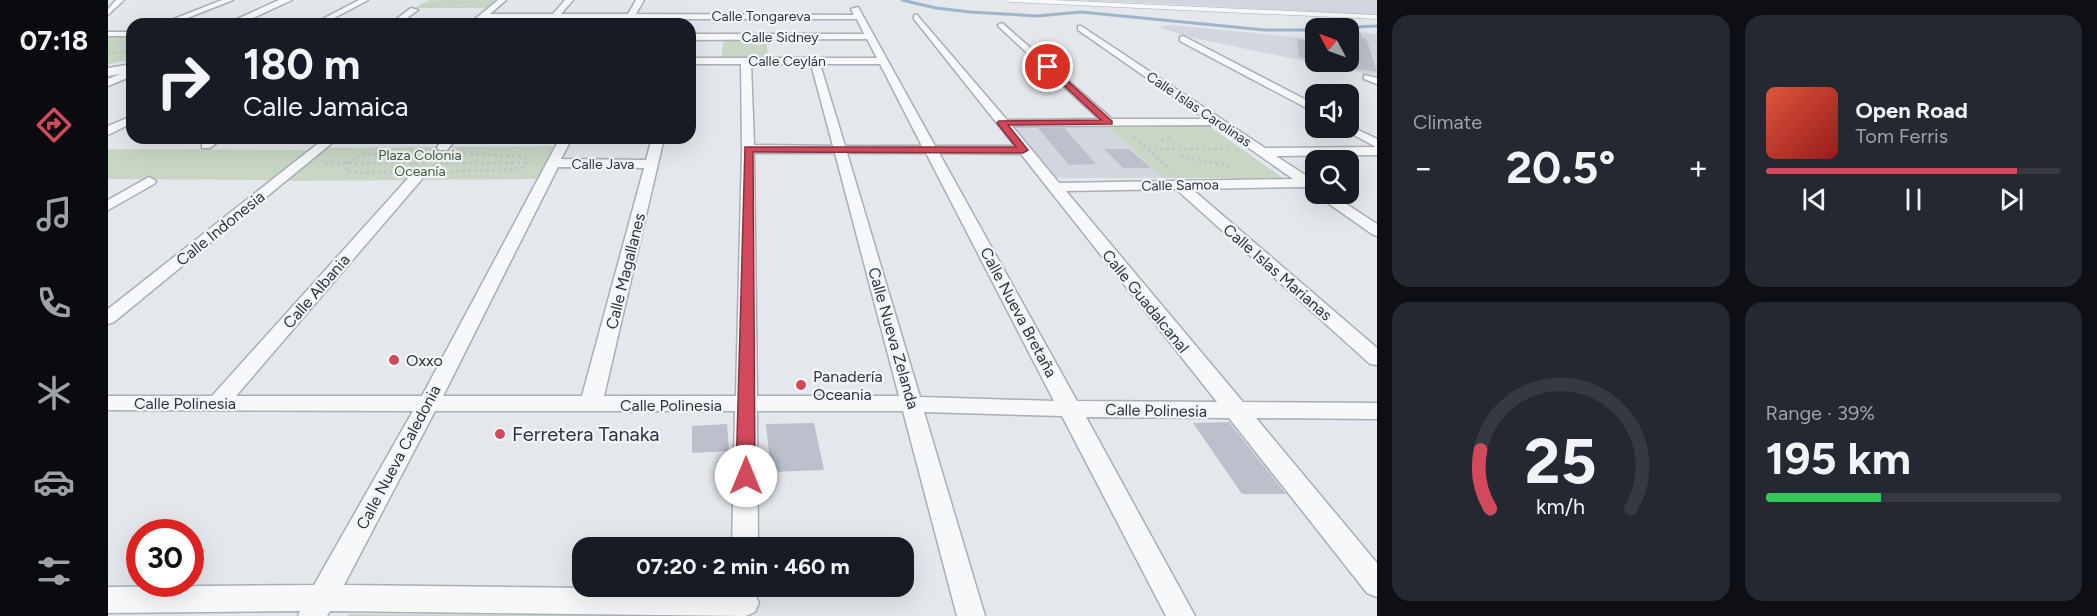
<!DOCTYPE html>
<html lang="en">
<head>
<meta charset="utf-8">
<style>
	:root { --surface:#171b24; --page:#242831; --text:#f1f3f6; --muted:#9ea1a6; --line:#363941; --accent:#d1495b }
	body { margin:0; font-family:Figtree,sans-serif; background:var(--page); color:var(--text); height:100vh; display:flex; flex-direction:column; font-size:22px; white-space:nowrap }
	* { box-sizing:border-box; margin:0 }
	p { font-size:20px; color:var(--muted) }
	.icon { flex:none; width:33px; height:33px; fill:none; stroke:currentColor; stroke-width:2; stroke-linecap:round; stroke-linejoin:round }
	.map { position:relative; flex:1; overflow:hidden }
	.details { display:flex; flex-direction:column; gap:15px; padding:15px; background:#0d0f14; width:720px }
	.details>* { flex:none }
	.top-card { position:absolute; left:18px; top:18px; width:570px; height:126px; border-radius:18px; box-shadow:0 6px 24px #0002; background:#171b24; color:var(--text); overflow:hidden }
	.needle { width:39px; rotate:311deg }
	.controls { position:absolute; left:1197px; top:18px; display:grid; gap:12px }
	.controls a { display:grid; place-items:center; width:54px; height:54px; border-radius:12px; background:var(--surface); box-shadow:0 6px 24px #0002; font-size:30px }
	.speed { position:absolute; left:18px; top:519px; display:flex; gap:12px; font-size:30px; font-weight:700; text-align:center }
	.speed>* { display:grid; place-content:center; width:78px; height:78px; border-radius:50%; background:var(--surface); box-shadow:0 6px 24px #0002; line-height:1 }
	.speed .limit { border:9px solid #d22; background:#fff; color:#111 }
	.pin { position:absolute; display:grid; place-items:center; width:51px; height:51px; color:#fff; margin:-26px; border:3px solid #fff; border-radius:50%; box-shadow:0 2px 6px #0007 }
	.me { position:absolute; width:66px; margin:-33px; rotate:0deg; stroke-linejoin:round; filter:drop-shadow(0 0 4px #0008) }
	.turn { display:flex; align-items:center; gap:21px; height:126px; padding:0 18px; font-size:27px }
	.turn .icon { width:78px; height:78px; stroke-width:2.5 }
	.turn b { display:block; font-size:42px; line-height:51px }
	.big { font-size:45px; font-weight:700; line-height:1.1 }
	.details .tile { flex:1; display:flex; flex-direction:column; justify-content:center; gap:9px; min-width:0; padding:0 21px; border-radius:18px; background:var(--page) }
	.details .dial { align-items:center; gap:0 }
	.dial svg { height:156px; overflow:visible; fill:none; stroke:var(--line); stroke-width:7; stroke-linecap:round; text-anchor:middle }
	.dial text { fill:var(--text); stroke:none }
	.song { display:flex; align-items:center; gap:18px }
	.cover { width:72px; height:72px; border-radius:9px; background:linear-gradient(135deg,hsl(10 70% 55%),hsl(0 70% 35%)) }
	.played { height:6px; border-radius:3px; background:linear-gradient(90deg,var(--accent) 85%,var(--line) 85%) }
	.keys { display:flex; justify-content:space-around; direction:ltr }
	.heat { display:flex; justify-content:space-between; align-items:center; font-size:33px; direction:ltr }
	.charge { height:9px; border-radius:4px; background:linear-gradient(90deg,#34c759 39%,var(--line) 0) }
	.details .tiles { flex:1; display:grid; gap:15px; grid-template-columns:repeat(2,1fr) }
	.trip { position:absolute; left:464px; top:537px; width:342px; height:60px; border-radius:18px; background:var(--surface); box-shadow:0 6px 24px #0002; font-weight:700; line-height:60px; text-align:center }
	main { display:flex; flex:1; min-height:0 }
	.menu { display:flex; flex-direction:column; width:108px; justify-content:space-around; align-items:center; background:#090b0e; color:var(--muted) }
	.menu .icon { width:42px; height:42px }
	.menu .active { color:var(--accent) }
	.menu b { font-size:27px; color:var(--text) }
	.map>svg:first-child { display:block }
	.built { fill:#d2d6de }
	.green { fill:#c9d6c5 }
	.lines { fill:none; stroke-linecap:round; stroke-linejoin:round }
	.stream { stroke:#9fb4cc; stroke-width:3 }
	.building { fill:#bbc0ca }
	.service-casing { stroke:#a9aeb7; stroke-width:5 }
	.minor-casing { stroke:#a9aeb7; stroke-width:3 }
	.tertiary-casing { stroke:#a9aeb7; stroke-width:3 }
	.path-far2 { stroke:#c2c5cb; stroke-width:1.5; stroke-dasharray:2 2; stroke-linecap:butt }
	.path-far1 { stroke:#c2c5cb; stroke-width:2; stroke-dasharray:2 2; stroke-linecap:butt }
	.path { stroke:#c2c5cb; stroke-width:3; stroke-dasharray:3 3; stroke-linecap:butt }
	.service { stroke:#f7f8fa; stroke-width:4 }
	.minor { fill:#f7f8fa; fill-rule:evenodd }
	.tertiary { fill:#f7f8fa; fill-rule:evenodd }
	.route { fill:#d1495b; stroke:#882f3b; stroke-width:1.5 }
	.poi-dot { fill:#d1495b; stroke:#f4f6f9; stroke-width:2 }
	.labels { text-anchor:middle; stroke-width:4.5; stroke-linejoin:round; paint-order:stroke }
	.far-street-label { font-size:14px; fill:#2b3445; stroke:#f4f6f9 }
	.far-park-label { font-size:14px; fill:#3f6138; stroke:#f4f6f9 }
	.street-label { font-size:16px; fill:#2b3445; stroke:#f4f6f9 }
	.poi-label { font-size:16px; fill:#2b3445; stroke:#f4f6f9; text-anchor:start }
	.near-poi-label { font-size:20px; fill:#2b3445; stroke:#f4f6f9; text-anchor:start }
</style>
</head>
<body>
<main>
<nav class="menu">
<b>07:18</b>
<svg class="icon active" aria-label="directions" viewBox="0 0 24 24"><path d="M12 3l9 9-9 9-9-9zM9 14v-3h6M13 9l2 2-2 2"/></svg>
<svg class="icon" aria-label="music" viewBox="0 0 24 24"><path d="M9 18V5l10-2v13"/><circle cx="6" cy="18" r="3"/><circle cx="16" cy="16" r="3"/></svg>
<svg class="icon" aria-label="phone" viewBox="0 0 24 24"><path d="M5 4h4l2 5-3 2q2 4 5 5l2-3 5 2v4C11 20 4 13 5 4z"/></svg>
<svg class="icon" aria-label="climate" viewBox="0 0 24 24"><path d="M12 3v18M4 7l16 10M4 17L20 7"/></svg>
<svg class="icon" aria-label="car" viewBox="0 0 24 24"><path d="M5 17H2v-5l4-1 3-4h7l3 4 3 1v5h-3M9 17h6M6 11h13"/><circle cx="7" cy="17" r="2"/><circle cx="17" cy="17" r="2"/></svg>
<svg class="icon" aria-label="filters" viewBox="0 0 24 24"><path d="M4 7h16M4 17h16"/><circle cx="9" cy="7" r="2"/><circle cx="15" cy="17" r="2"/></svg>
</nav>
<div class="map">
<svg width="1269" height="616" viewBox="0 0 1269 616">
	<rect width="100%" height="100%" fill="#e4e7ec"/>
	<g class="built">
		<path d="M 956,0 L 1269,0 L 1269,15 L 1040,3 Z"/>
		<path d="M 380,17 L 513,17 L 509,24 L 373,24 Z"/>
		<path d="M 1063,25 L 1207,39 L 1208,62 L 1240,62 L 1252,32 L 1269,34 L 1269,76 L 1081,37 L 1050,27 Z"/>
		<path d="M 998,126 L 1056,178 L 947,178 L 905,127 Z"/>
	</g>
	<g class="green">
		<path d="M 321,0 L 389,0 L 379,8 L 306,8 Z"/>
		<path d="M 0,37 L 24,37 L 24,60 L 0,64 Z"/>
		<path d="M 616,37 L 658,37 L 660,58 L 613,58 Z"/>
		<path d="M 998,126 L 1101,126 L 1175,178 L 1056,178 Z"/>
		<path d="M 446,146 L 429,179 L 178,181 L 217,148 Z"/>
		<path d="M 0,149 L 199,150 L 162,180 L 0,179 Z"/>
		<path d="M 240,614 L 606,616 L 240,616 Z"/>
	</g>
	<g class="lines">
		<g class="stream">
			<path d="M 794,0 L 828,8 L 862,12 L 929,16 L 973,12 L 1157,30 L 1208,30"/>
			<path d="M 1225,28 L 1269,26"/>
		</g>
	</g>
	<g class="building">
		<path d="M 1240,20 L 1244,20 L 1255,38 L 1258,38 L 1269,72 L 1240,68 Z"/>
		<path d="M 1189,39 L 1208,42 L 1208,60 L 1191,57 Z"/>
		<path d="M 930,128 L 956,128 L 988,164 L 961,165 Z"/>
		<path d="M 996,149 L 1021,149 L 1043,168 L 1015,168 Z"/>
		<path d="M 1121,422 L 1178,494 L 1134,494 L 1085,423 Z"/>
		<path d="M 706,423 L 716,470 L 663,472 L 658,424 Z"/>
		<path d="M 619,424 L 621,451 L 584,453 L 584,426 Z"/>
	</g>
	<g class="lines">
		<defs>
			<path id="service" d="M 902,0 L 1269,17"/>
			<g id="minor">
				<path d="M 8,0 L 16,0 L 0,15 L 0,9 Z"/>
				<path d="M 114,0 L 125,0 L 64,24 L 53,24 Z"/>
				<path d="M 251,0 L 260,0 L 215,24 L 205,24 Z"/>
				<path d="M 390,0 L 398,0 L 382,14 L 445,14 L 457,0 L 465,0 L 453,14 L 520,14 L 528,0 L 536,0 L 528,14 L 746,15 L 743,9 L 750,7 L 827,146 L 907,146 L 806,19 L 806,15 L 809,15 L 899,120 L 991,119 L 891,27 L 890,25 L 894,23 L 1004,119 L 1098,119 L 970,30 L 970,26 L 973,26 L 1157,148 L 1268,147 L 1233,128 L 1240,128 L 1240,125 L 1269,139 L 1269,155 L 1168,156 L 1208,182 L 1208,193 L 1196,187 L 1084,189 L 1269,348 L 1269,365 L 1262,364 L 1068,189 L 958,191 L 1135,402 L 1269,403 L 1269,419 L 1148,418 L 1269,563 L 1269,597 L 1259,593 L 1121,418 L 978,417 L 1087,616 L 1058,616 L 954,416 L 816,412 L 877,616 L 849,616 L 795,411 L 649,411 L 650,548 L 624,548 L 627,411 L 327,411 L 236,585 L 637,590 L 647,594 L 651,603 L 647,612 L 638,616 L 222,611 L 219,616 L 190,616 L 192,611 L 0,613 L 0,587 L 206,585 L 305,411 L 0,410 L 0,396 L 104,396 L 302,176 L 312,176 L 314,179 L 128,396 L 314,396 L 452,138 L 464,138 L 453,159 L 538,160 L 544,138 L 556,138 L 496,396 L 628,396 L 634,149 L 633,64 L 582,64 L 582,58 L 769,58 L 759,39 L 582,40 L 582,34 L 756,34 L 749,19 L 525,19 L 522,24 L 514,24 L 517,19 L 377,18 L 370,24 L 361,24 ZM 643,64 L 703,64 L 725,146 L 646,145 ZM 712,64 L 772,64 L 814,146 L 737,146 ZM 1108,125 L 1185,179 L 951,183 L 904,126 ZM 646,153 L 727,153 L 791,396 L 649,396 ZM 739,153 L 818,153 L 946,401 L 812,397 ZM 831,153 L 913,154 L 1109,402 L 969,401 ZM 450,167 L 536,168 L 474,396 L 335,396 Z"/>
				<path d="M 303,8 L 310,10 L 291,24 L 282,24 Z"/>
				<rect x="0" y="32" width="24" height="4"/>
				<path d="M 1075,36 L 1208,105 L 1208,113 L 1072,41 L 1072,37 Z"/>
				<path d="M 24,69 L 24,76 L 0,86 L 0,79 Z"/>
				<path d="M 1256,75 L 1269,78 L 1269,84 L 1256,79 Z"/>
				<path d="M 24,116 L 24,123 L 0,135 L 0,126 Z"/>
				<path d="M 101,138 L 115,138 L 102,148 L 94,148 L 94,142 Z"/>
				<path d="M 217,138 L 230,138 L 6,322 L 0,324 L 0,309 Z"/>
				<path d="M 336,138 L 349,138 L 339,150 L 331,150 L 329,147 Z"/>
				<path d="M 41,177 L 48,181 L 46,184 L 0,210 L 0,200 Z"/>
				<path d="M 1207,194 L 1223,194 L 1269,224 L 1269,236 L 1264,234 Z"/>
			</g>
			<g id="tertiary">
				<path d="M 171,0 L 184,0 L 132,24 L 118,24 Z"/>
				<path d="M 24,64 L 24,72 L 0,76 L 0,68 Z"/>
			</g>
		</defs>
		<use href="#service" class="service-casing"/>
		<use href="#minor" class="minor-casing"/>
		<use href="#tertiary" class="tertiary-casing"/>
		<g class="path-far2">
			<path d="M 337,0 L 351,2"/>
			<path d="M 321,6 L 372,1"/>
			<path d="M 4,53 L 24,51"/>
		</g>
		<path class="path-far1" d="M 0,54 L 16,52"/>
		<g class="path">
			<path d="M 1026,137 L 1063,170"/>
			<path d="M 1053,140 L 1063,137"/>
			<path d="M 1040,149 L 1123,149"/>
			<path d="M 302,152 L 414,156 L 419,159 L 419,163 L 415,167 L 400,170 L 255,173 L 238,171 L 239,163 L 254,155 Z"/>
			<path d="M 1072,156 L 1125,167"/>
			<path d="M 217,163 L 310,163 L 326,159"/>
			<path d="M 337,163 L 420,163"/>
			<path d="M 320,168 L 334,163 L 333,161"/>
		</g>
		<use href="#service" class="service"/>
		<use href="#minor" class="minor"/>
		<use href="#tertiary" class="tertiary"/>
	</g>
	<path class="route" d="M 937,65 L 942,65 L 1004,121 L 1004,124 L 900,125 L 920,150 L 915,153 L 645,152 L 647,476 L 644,481 L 638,483 L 631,481 L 628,476 L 637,147 L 908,147 L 889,123 L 891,121 L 993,120 L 937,68 Z"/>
	<g class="poi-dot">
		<circle cx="286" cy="360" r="6"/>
		<circle cx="693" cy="385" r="6"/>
		<circle cx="392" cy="434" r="6"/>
	</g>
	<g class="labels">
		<g class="far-street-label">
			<text x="653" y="21">Calle Tongareva</text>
			<text x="672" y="42">Calle Sidney</text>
			<text x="679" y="66">Calle Ceylán</text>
			<text transform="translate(1091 109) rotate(34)" y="5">Calle Islas Carolinas</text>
			<text x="495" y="169">Calle Java</text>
			<text transform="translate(1072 185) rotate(-1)" y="5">Calle Samoa</text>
		</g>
		<g class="far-park-label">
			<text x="312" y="160">Plaza Colonia<tspan x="312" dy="16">Oceanía</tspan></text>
		</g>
		<g class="street-label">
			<text transform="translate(112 228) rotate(-39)" y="6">Calle Indonesia</text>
			<text transform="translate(517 271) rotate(-76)" y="6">Calle Magallanes</text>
			<text transform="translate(1170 272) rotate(41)" y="6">Calle Islas Marianas</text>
			<text transform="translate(208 291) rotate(-49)" y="6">Calle Albania</text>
			<text transform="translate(1038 301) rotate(51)" y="6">Calle Guadalcanal</text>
			<text transform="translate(911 312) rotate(62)" y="6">Calle Nueva Bretaña</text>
			<text transform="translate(786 338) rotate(74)" y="6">Calle Nueva Zelanda</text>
			<text x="77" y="409">Calle Polinesia</text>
			<text x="563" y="411">Calle Polinesia</text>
			<text transform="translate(1048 410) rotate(1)" y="6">Calle Polinesia</text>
			<text transform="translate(290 457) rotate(-62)" y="6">Calle Nueva Caledonia</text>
		</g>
		<g class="poi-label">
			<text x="298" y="366">Oxxo</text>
			<text x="705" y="382">Panadería<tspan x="705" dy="18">Oceania</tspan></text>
		</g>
		<g class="near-poi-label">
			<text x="404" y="441">Ferretera Tanaka</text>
		</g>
	</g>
</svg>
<div class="controls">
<a><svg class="needle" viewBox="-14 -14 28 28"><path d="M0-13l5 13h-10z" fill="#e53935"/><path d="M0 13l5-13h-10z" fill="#9ea1a6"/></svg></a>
<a><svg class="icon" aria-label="sound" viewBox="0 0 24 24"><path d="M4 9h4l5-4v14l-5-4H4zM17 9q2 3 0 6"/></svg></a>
<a><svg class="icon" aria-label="search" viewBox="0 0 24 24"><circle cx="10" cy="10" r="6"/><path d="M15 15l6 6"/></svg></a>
</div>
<div class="speed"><div class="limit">30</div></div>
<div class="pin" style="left:940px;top:67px;background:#d93025"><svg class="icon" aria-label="arrive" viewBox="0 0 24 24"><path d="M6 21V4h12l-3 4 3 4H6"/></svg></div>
<svg class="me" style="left:638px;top:476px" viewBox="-20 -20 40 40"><circle r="19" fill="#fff"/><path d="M0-13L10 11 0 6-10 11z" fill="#d1495b"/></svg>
<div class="trip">07:20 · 2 min · 460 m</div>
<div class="top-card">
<div class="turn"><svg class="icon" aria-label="right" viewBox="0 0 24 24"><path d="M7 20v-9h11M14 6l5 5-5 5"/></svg><div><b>180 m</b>Calle Jamaica</div></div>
</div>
</div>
<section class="details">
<div class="tiles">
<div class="tile"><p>Climate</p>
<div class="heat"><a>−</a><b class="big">20.5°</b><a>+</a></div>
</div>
<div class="tile">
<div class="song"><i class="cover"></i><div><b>Open Road</b><p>Tom Ferris</p></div></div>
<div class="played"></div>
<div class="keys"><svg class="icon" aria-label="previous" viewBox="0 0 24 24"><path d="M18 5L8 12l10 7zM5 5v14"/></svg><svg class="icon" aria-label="pause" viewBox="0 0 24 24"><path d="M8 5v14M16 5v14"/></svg><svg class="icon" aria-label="next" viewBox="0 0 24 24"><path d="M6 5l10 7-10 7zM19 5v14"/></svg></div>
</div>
<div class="tile dial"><svg viewBox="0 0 100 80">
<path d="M14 69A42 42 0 1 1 86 69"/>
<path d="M14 69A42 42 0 0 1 9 39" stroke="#d1495b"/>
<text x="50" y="56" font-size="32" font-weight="700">25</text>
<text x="50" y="72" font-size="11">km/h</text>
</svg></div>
<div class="tile"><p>Range · 39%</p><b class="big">195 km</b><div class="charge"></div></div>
</div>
</section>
</main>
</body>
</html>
